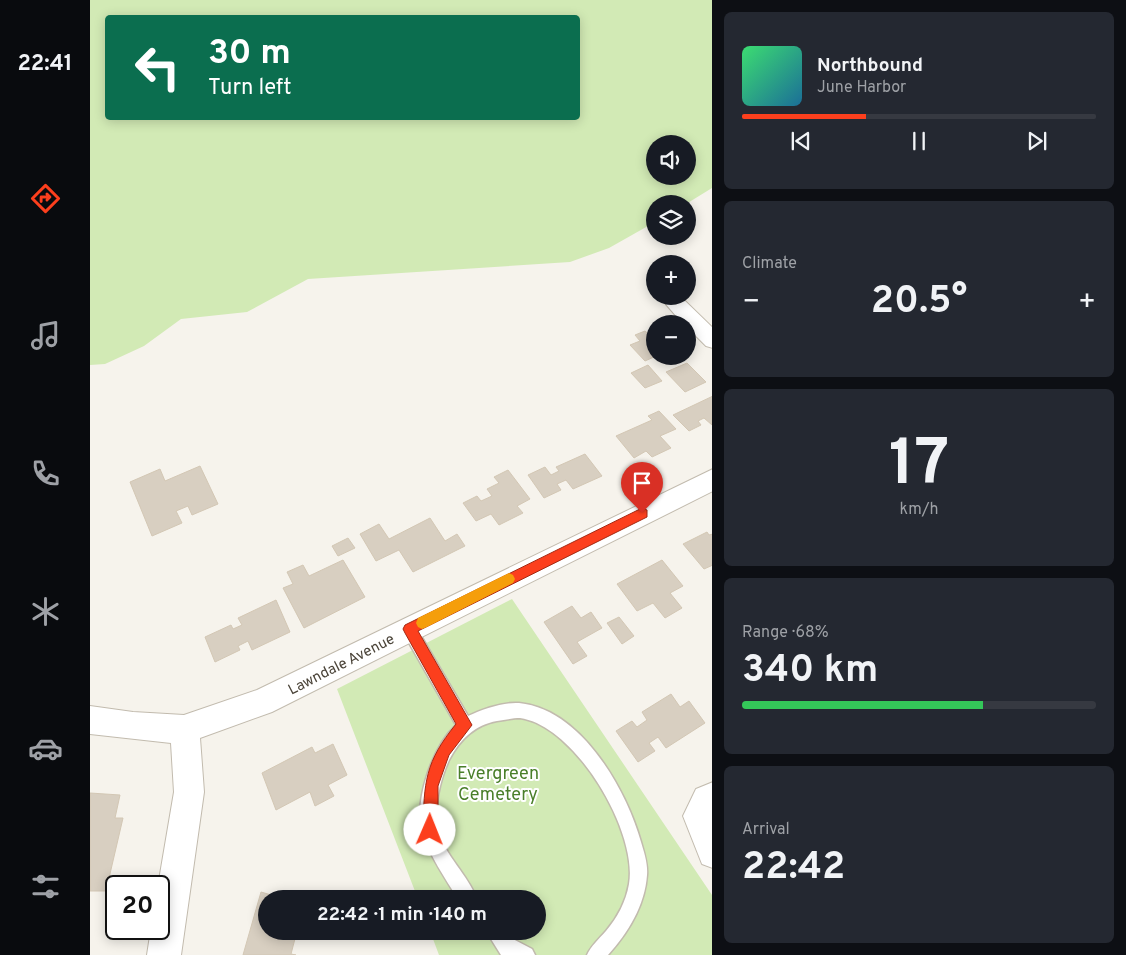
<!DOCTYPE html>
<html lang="en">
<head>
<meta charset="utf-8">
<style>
	:root { --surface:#171b24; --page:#242831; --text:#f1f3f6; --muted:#9ea1a6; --line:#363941; --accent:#fc3f1d }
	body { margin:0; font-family:Overpass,sans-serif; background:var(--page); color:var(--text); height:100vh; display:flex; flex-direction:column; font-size:19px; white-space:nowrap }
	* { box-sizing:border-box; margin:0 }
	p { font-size:16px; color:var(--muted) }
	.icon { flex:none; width:28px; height:28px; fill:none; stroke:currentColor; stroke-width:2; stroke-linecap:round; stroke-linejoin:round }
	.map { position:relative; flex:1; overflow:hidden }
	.drawer { display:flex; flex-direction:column; gap:12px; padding:12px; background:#0d0f14; width:414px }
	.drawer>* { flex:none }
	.banner { position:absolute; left:15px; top:15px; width:475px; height:105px; border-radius:5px; box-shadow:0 2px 12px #0003; background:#0b6e4f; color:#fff; overflow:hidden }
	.buttons { position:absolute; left:556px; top:135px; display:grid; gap:10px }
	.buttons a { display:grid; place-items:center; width:50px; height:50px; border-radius:50%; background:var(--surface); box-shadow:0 2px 12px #0003; font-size:25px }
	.speed { position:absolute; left:15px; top:875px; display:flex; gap:10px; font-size:25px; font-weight:700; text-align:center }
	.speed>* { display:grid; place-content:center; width:65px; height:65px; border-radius:50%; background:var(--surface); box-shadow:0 2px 12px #0003; line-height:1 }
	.speed .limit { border:2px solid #111; border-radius:8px; background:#fff; color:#111 }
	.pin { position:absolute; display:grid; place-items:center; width:42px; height:42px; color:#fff; margin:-51px -21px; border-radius:50% 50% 50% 0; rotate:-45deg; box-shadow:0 0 5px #0007 }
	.pin .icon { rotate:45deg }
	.me { position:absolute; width:55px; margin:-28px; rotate:1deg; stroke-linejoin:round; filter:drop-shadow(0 0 4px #0008) }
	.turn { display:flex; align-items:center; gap:18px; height:105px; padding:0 20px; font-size:22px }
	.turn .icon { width:65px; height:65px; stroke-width:2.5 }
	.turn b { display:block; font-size:35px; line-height:42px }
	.big { font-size:38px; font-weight:700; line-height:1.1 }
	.drawer .tile { flex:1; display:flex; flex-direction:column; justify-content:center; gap:8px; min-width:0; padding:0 18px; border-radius:8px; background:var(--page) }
	.drawer .dial { align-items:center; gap:0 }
	.dial b { font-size:65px; line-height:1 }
	.song { display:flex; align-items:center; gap:15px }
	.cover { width:60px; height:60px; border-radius:8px; background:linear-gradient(135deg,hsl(140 70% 55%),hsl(200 70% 35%)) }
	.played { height:5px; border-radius:2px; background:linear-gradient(90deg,var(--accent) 35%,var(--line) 35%) }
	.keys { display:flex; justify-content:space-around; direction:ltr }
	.heat { display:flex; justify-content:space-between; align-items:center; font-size:28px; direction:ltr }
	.charge { height:8px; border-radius:4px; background:linear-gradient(90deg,#34c759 68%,var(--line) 0) }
	.trip { position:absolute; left:168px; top:890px; width:288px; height:50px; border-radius:25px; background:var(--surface); box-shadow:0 2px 12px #0003; font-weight:700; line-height:50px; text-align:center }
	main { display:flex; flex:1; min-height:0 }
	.tab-bar { display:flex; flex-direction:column; width:90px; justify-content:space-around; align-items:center; background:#090b0e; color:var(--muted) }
	.tab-bar .icon { width:35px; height:35px }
	.tab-bar .active { color:var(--accent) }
	.tab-bar b { font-size:22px; color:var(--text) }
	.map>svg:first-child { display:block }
	.green { fill:#d2eab5; fill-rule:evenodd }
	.building { fill:#d8cfc1; stroke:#d3c7b4 }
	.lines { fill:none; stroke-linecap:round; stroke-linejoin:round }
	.lane-casing { stroke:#c2bbae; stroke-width:3 }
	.street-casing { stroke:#c2bbae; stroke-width:2 }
	.lane { fill:#fff; fill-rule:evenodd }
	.street { fill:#fff; fill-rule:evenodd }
	.route { fill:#fc3f1d; stroke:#a42913 }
	.slow { fill:#f59e0b }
	.labels { text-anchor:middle; stroke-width:4; stroke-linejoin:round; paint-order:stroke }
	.street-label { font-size:15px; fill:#4b4439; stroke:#fff }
	.near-park-label { font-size:18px; fill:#4a7f2a; stroke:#fff }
</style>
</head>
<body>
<main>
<nav class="tab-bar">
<b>22:41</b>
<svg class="icon active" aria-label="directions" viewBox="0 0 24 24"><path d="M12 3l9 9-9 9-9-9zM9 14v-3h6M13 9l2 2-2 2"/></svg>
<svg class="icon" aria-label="music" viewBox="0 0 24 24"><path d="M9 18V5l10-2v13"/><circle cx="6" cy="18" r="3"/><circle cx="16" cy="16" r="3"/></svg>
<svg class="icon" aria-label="phone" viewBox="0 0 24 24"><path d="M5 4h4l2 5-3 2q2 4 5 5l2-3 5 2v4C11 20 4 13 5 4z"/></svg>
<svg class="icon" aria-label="climate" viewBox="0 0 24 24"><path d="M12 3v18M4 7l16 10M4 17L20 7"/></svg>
<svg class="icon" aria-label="car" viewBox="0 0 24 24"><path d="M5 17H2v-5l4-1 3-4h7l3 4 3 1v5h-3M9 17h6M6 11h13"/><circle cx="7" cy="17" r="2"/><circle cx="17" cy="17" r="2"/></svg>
<svg class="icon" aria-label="filters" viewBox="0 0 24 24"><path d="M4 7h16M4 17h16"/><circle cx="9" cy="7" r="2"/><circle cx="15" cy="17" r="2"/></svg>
</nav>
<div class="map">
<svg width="623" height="955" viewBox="0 0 623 955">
	<rect width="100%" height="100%" fill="#f6f3ec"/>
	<g class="green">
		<path d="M 0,0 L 622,0 L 622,188 L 596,204 L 565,204 L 565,222 L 519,248 L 480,262 L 218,279 L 157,312 L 91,319 L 54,346 L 15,364 L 0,365 ZM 18,18 L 488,18 L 488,118 L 18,118 ZM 565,144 L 598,144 L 598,176 L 565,176 Z"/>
		<path d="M 422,599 L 622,895 L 622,955 L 349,955 L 340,931 L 446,931 L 446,899 L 328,899 L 247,689 Z"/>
	</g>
	<g class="building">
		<path d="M 555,331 L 561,336 L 565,334 L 566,356 L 555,361 L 540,345 L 550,341 L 545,335 Z"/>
		<path d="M 597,363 L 616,382 L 595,392 L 576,372 Z"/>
		<path d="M 558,365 L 572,381 L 555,388 L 541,373 Z"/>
		<path d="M 623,396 L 622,425 L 614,418 L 608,421 L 611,425 L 599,431 L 583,415 Z"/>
		<path d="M 569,411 L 586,429 L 570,436 L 581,448 L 562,457 L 556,451 L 544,458 L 526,436 L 562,420 L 558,416 Z"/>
		<path d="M 495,454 L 512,476 L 483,489 L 476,480 L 467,484 L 471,490 L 454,498 L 438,475 L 455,467 L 461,475 L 469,471 L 466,467 Z"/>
		<path d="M 110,466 L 128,504 L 102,515 L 98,506 L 86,511 L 92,523 L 62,536 L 40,482 L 70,469 L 75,481 Z"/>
		<path d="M 418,470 L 440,499 L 427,506 L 433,513 L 409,525 L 401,514 L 386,521 L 373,503 L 387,496 L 391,501 L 402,496 L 397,489 L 409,483 L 404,477 Z"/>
		<path d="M 340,518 L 355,541 L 367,534 L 375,546 L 323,572 L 309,550 L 286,561 L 270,534 L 289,524 L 299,539 Z"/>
		<path d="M 617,532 L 619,535 L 623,534 L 623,565 L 614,569 L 593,544 Z"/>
		<path d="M 258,538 L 265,548 L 248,556 L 242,546 Z"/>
		<path d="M 253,560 L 275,597 L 214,628 L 193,588 L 203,584 L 197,572 L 213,565 L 219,576 Z"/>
		<path d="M 572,560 L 593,586 L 580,593 L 592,608 L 575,618 L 563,603 L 547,611 L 527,584 Z"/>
		<path d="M 186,600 L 200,632 L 162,650 L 158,641 L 148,646 L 150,650 L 125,662 L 115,637 L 141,625 L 143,629 L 152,625 L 148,618 Z"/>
		<path d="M 482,606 L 491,618 L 501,612 L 512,628 L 487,642 L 497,656 L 483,664 L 454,622 Z"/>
		<path d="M 529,617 L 544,636 L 532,644 L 517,623 Z"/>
		<path d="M 581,694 L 590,707 L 599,701 L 615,723 L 576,748 L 568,737 L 559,743 L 565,751 L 548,762 L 526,731 L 542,721 L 547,727 L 557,720 L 552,712 Z"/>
		<path d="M 243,744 L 257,775 L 238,785 L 244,796 L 225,806 L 220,792 L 186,810 L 172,773 L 222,747 L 225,753 Z"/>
		<path d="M 0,793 L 30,795 L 25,818 L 33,818 L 16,891 L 0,891 Z"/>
		<path d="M 171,892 L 195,899 L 176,899 L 176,931 L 207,931 L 201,954 L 206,955 L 153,955 Z"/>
	</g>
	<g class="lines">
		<defs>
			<g id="lane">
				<path d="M 319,622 L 324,624 L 378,716 C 393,709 413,702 429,703 C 491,709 536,789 551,842 C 554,852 558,864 557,875 C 555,905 538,933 518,955 L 497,955 C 501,946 509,939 516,931 C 527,918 536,902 539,884 C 548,832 486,726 430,718 C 423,718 415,720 407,721 C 385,725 370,739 359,760 C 350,780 343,808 348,830 C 355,856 378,875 387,899 L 368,899 C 355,878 339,855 332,831 C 324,800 343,746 366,725 L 314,634 L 312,629 L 314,624 Z"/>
				<path d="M 396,931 L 416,931 L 421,938 L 442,949 L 445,955 L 411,955 Z"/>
			</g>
			<g id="street">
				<path d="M 577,297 L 591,297 L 623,328 L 623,348 L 616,346 L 598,328 L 598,324 L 593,324 L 574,302 Z"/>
				<path d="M 623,469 L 623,491 L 182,712 L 110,738 L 114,792 L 91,955 L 57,955 L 61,929 L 69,929 L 68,886 L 84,792 L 81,743 L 0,734 L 0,706 L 43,712 L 94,715 L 167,690 Z"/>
				<path d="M 623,782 L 623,868 L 612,864 L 593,816 L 606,789 Z"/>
			</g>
		</defs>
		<use href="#lane" class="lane-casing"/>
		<use href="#street" class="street-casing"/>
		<use href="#lane" class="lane"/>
		<use href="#street" class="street"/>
	</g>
	<path class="route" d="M 552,508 L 557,510 L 557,517 L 328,631 L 382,725 L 359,755 L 348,786 L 348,830 L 345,835 L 340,837 L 335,835 L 333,830 C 334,782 335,762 366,724 L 315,633 L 313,629 L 315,625 Z"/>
	<path class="slow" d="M 419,573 L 423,575 L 425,579 L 423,583 L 337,627 L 332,629 L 328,627 L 326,623 L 328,618 Z"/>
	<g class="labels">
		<g class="street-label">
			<text transform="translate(251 664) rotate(-27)" y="5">Lawndale Avenue</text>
		</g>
		<g class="near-park-label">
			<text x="408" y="779">Evergreen<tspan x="408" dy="21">Cemetery</tspan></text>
		</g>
	</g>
</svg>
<div class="buttons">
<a><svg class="icon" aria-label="sound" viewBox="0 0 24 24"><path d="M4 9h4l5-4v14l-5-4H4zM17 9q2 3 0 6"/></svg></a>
<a><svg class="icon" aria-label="layers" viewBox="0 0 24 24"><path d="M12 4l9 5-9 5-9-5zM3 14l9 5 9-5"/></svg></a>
<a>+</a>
<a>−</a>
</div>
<div class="speed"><div class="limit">20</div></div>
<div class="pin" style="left:552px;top:513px;background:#d93025"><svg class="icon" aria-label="arrive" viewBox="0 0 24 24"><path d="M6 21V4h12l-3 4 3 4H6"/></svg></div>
<svg class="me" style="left:340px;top:830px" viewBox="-20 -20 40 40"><circle r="19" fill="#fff"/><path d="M0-13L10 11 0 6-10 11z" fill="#fc3f1d"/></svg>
<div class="trip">22:42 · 1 min · 140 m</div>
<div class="banner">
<div class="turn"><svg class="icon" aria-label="left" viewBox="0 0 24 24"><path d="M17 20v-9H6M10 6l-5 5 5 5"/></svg><div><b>30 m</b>Turn left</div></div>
</div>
</div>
<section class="drawer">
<div class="tile">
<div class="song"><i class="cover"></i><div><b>Northbound</b><p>June Harbor</p></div></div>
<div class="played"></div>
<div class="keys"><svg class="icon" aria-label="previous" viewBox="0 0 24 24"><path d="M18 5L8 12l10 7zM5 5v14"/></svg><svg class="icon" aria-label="pause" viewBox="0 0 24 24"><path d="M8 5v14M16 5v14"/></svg><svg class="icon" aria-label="next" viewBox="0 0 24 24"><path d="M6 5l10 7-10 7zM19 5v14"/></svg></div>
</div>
<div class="tile"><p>Climate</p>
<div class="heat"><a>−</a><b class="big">20.5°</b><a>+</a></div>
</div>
<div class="tile dial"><b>17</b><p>km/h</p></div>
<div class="tile"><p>Range · 68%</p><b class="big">340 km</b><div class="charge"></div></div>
<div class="tile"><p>Arrival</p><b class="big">22:42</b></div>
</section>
</main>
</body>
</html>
